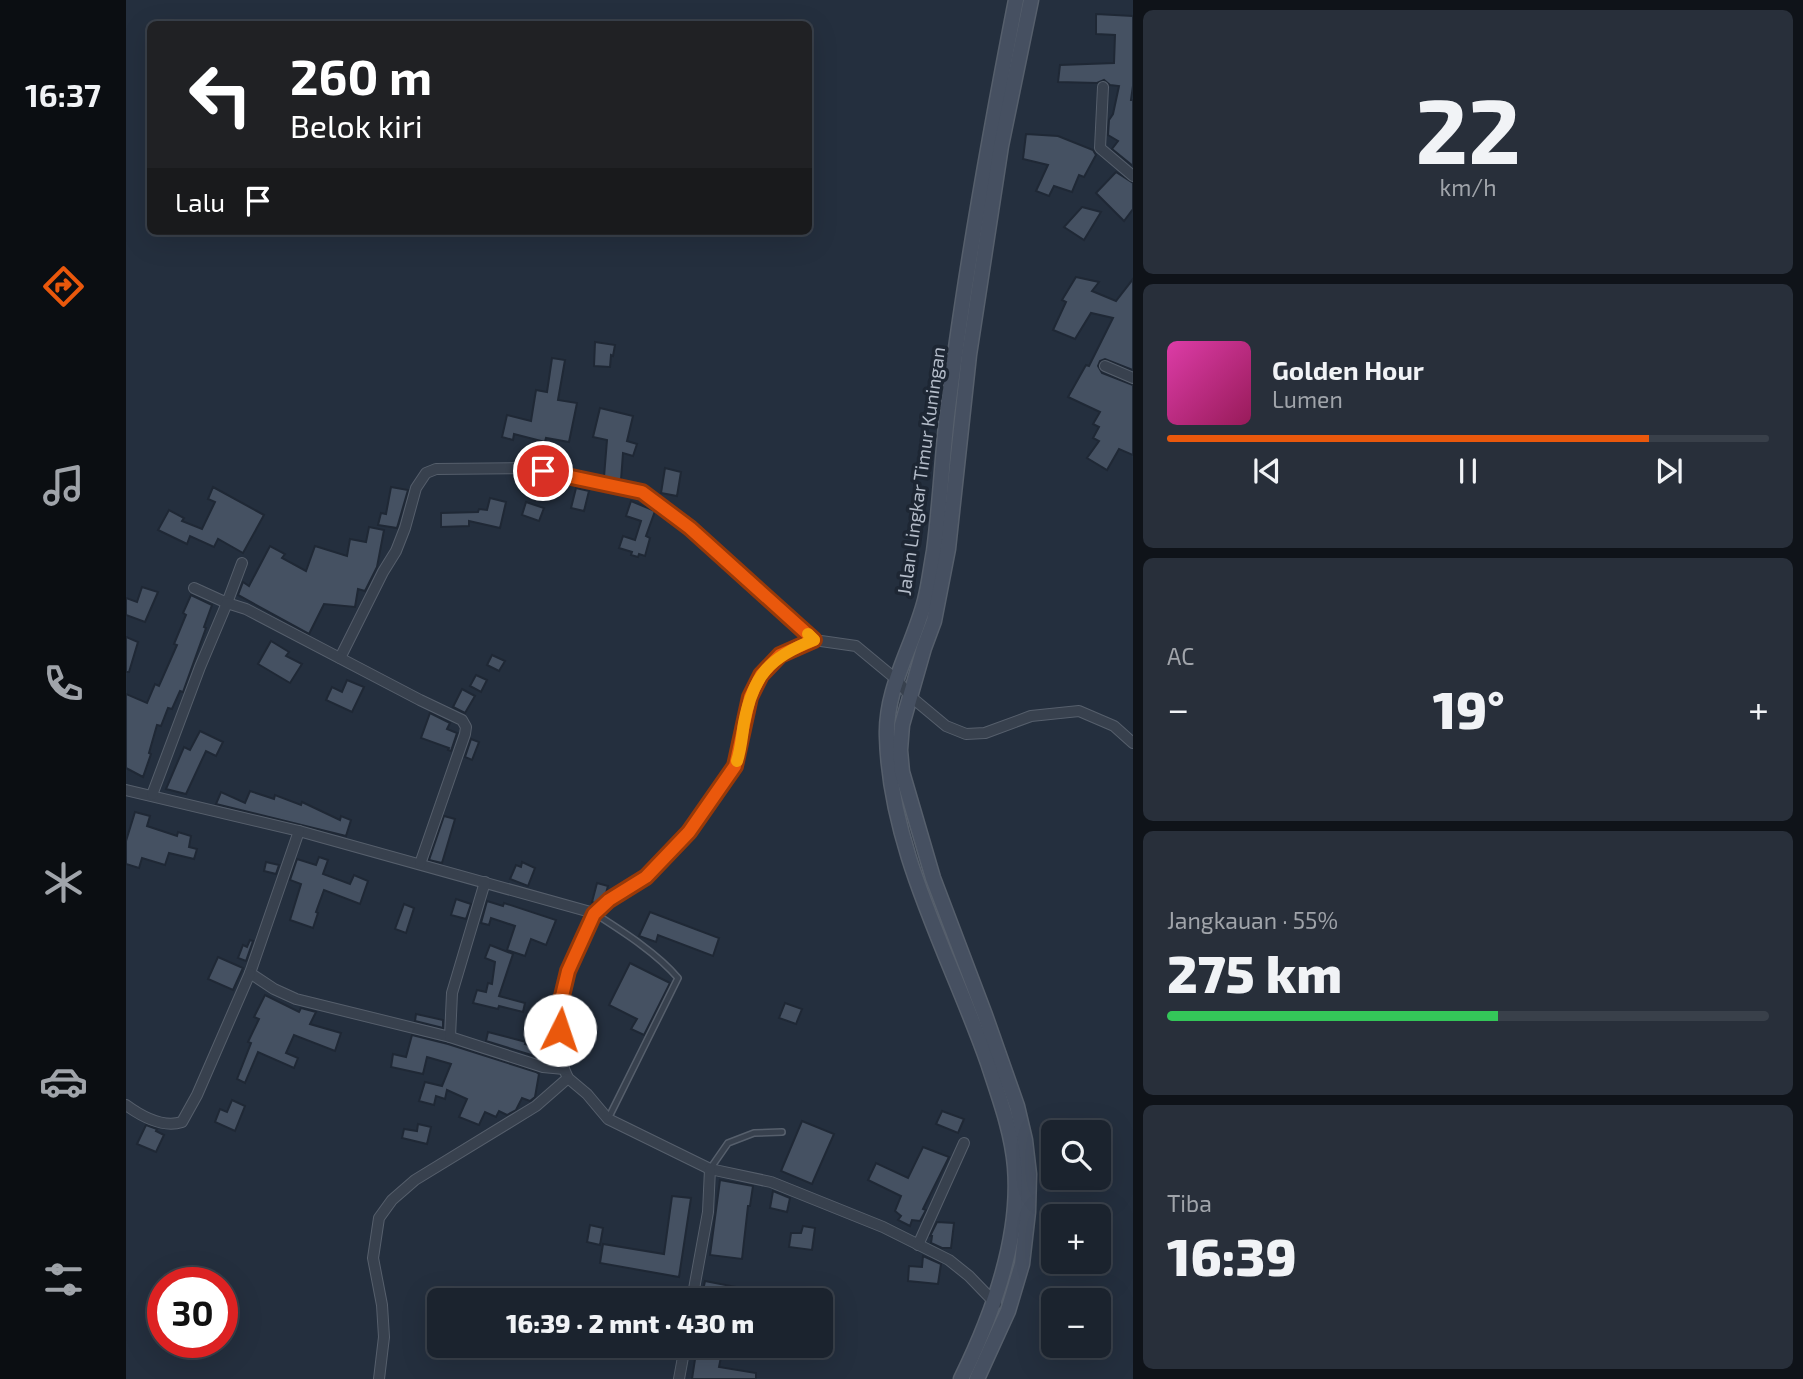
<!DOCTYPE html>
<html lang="id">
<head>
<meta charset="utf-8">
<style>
	:root { --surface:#1b232e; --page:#282f3a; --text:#f1f3f6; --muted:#a0a4aa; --line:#39404a; --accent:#ea580c }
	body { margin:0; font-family:"Exo 2",sans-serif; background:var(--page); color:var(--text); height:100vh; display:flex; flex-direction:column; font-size:26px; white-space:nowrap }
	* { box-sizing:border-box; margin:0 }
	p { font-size:23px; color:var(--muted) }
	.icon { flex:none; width:38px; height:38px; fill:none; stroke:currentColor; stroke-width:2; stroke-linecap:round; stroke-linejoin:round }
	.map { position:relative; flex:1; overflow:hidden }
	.panel { display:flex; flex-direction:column; gap:10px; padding:10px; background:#0f1319; width:670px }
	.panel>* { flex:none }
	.top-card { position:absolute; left:21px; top:21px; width:665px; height:214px; border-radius:10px; box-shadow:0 7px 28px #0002,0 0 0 2px var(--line); background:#202124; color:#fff; overflow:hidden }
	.fabs { position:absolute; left:915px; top:1120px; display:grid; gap:14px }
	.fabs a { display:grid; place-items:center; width:70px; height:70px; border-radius:10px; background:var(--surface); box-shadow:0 7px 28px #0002,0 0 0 2px var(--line); font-size:35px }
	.speed { position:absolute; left:21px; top:1267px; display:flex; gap:14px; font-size:35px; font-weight:700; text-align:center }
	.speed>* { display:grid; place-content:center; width:91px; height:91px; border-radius:50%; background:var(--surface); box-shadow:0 7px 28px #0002,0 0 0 2px var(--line); line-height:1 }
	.speed .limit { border:10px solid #d22; background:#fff; color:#111 }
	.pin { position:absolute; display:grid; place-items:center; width:60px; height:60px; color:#fff; margin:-30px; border:4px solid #fff; border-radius:50%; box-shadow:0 2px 7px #0007 }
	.me { position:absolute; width:77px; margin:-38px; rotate:4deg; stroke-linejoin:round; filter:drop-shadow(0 0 5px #0008) }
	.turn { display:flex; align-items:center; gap:24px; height:147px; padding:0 28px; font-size:32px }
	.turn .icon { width:91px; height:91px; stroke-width:2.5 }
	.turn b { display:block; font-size:49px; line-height:60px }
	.then { display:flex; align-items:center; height:66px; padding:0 28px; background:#0003; gap:14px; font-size:26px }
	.big { font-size:52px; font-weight:800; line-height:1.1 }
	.panel .widget { flex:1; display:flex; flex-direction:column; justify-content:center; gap:10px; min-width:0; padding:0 24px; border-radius:10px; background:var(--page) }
	.panel .dial { align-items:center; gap:0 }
	.dial b { font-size:91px; line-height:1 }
	.song { display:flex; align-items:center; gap:21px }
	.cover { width:84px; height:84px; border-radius:10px; background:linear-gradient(135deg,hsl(320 70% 55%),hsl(330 70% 35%)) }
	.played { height:7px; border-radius:4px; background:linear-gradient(90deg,var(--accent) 80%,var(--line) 80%) }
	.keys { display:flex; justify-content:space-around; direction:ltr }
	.heat { display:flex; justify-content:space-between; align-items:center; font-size:38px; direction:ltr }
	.charge { height:10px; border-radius:5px; background:linear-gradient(90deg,#34c759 55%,var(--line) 0) }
	.trip { position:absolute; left:301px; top:1288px; width:406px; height:70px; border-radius:10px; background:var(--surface); box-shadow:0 7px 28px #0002,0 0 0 2px var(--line); font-weight:800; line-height:70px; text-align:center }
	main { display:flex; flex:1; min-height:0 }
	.dock { display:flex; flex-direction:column; width:126px; justify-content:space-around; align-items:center; background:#0b0e12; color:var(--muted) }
	.dock .icon { width:49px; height:49px }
	.dock .active { color:var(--accent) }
	.dock b { font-size:32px; color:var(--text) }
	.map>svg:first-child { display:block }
	.building { fill:#455162; stroke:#1f2835; stroke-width:2 }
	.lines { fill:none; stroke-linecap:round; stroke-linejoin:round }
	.service-casing { stroke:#565f6c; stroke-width:8 }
	.minor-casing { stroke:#565f6c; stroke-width:12 }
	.secondary-casing { stroke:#565f6c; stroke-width:17 }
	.service { stroke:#38414e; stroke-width:5 }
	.minor { stroke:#38414e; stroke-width:10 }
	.secondary { stroke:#465061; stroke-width:14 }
	.route-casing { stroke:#983908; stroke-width:18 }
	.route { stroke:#ea580c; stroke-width:12 }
	.slow { stroke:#f59e0b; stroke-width:12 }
	.labels { text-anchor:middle; stroke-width:7; stroke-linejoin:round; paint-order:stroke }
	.street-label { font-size:19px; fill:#b4bcc9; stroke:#1d2633 }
</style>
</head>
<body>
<main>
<nav class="dock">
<b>16:37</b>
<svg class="icon active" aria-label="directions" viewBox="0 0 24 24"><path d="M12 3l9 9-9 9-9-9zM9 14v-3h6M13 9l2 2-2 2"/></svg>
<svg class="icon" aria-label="music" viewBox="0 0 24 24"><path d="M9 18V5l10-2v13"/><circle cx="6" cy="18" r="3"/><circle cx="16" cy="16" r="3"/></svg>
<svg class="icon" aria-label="phone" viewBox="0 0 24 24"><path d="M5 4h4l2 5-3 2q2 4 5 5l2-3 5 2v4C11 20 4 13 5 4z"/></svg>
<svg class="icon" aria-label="climate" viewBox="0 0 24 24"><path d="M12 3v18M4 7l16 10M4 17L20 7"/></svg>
<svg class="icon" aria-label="car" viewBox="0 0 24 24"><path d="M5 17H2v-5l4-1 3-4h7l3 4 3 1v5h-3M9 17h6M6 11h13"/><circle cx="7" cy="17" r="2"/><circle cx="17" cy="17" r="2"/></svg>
<svg class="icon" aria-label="filters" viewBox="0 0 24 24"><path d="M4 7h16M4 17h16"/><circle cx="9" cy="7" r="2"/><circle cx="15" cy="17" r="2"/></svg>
</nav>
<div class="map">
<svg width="1007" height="1379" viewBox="0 0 1007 1379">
	<rect width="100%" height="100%" fill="#242f3e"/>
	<g class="building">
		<path d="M 970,14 L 1007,16 L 1007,86 L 1005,100 L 1007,100 L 1007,166 L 986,149 L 992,141 L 982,135 L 983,120 L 987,114 L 993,86 L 984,85 L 978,80 L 971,83 L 932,82 L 934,65 L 988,63 L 989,35 L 970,34 Z"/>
		<path d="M 900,134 L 932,136 L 967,150 L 970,155 L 958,177 L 953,175 L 946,192 L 928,186 L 923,196 L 910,191 L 922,165 L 897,159 Z"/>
		<path d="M 990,172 L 1007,183 L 1007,209 L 998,221 L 970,193 Z"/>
		<path d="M 956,207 L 975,212 L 958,240 L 938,227 Z"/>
		<path d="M 950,277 L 973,282 L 966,291 L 990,301 L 1007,279 L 1007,370 L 979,359 L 974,361 L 972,366 L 976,373 L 1007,385 L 1007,455 L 993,449 L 981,470 L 961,458 L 973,441 L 967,438 L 973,427 L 967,424 L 974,412 L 942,397 L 960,365 L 963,366 L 987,318 L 965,313 L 949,339 L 927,330 L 940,302 L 936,300 Z"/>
		<path d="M 469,342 L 489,345 L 487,356 L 485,355 L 484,367 L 468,366 Z"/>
		<path d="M 426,358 L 439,360 L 432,400 L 451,403 L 443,442 L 420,438 L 419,442 L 388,434 L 387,440 L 376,437 L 381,415 L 405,421 L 410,390 L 421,392 Z"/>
		<path d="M 474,408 L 507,416 L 501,441 L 511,444 L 507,456 L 497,453 L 495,480 L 478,477 L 481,440 L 467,437 Z"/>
		<path d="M 539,468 L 555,472 L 551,496 L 535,493 Z"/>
		<path d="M 87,487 L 138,515 L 117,553 L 92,539 L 88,547 L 64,536 L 61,544 L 32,530 L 43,510 L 58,518 L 56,521 L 76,529 L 89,502 L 82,499 Z"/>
		<path d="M 265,487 L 282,490 L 271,528 L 252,525 L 255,513 L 260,514 Z"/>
		<path d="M 450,488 L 463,491 L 458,511 L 445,508 Z"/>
		<path d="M 364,498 L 380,502 L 374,528 L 343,521 L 343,526 L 315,527 L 315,513 L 352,512 L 353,509 L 361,510 Z"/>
		<path d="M 505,501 L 529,511 L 520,536 L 524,538 L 519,556 L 513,554 L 512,557 L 505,555 L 506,552 L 493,548 L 497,536 L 509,540 L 515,521 L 500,516 Z"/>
		<path d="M 400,502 L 418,508 L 413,521 L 396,515 Z"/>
		<path d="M 243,527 L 258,530 L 251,567 L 239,591 L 232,589 L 229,607 L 198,604 L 183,634 L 112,595 L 117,582 L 123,586 L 144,546 L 159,554 L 156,558 L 180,571 L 189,546 L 221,556 L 224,539 L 240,542 Z"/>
		<path d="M 16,587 L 32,592 L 19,622 L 0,615 L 0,598 L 11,602 Z"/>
		<path d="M 65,595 L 86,605 L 78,627 L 80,628 L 57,692 L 54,691 L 46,709 L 42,708 L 35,726 L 31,725 L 23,753 L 25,754 L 17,777 L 0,768 L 0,694 L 21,703 L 29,684 L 33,686 L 51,645 L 48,644 L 60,615 L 57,613 Z"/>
		<path d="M 0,637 L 12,642 L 3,672 L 0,672 Z"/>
		<path d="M 145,641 L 163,652 L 160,656 L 176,664 L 164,683 L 132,664 Z"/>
		<path d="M 366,655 L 379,661 L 373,671 L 361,665 Z"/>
		<path d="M 350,675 L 361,680 L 355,692 L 344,686 Z"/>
		<path d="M 221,680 L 238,687 L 226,712 L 200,700 L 206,687 L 216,692 Z"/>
		<path d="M 336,689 L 349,696 L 339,713 L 327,707 Z"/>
		<path d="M 304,713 L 324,723 L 321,729 L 331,733 L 325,751 L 322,750 L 323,748 L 295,738 Z"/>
		<path d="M 74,731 L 97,742 L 90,756 L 80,751 L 60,794 L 40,789 L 58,747 L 64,750 Z"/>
		<path d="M 345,739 L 353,742 L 346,760 L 339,757 Z"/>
		<path d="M 124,791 L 148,799 L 149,795 L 175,805 L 176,802 L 214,820 L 215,816 L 225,820 L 220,836 L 90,804 L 95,792 L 119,803 Z"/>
		<path d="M 9,812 L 24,816 L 21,826 L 51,836 L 52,832 L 65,836 L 63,847 L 71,849 L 68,859 L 43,853 L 39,865 L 16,858 L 13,868 L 0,864 L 0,841 Z"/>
		<path d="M 318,816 L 329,819 L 316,863 L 303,860 Z"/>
		<path d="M 193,857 L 202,860 L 197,874 L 224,884 L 228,875 L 242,881 L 234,904 L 198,890 L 190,912 L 192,913 L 187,928 L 164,920 L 175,884 L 164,880 L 171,859 L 190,865 Z"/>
		<path d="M 140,862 L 153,865 L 150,874 L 138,871 Z"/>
		<path d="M 396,862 L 409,868 L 402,886 L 384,879 L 390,865 L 395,867 Z"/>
		<path d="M 471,883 L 482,886 L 480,893 L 469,903 L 466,902 Z"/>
		<path d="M 330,899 L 345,904 L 340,919 L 325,915 Z"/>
		<path d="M 361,901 L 377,906 L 378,903 L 430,920 L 420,945 L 405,939 L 399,956 L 381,950 L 389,926 L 365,918 L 363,925 L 355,923 Z"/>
		<path d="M 278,904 L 288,908 L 280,933 L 269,929 Z"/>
		<path d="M 524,912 L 593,938 L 587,956 L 532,935 L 530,942 L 513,936 Z"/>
		<path d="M 124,940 L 127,941 L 120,961 L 112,958 L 117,945 L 121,947 Z"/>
		<path d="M 364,945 L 387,954 L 373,996 L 399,1003 L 397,1012 L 373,1006 L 372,1009 L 347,1003 L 351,990 L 360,992 L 362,983 L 366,984 L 369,962 L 359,958 Z"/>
		<path d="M 92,957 L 117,968 L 107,990 L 82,979 Z"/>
		<path d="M 504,963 L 544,983 L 518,1035 L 505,1029 L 511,1019 L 483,1005 Z"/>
		<path d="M 139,995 L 173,1012 L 175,1008 L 190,1012 L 184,1024 L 215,1033 L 209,1051 L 168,1035 L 160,1053 L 172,1058 L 168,1068 L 132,1052 L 119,1083 L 111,1079 L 125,1043 L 122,1042 L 133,1019 L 128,1017 Z"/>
		<path d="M 659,1003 L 676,1009 L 670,1024 L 653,1018 Z"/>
		<path d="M 290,1014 L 317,1020 L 317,1028 L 289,1021 Z"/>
		<path d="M 362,1032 L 400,1042 L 399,1044 L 417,1051 L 415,1058 L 360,1041 Z"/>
		<path d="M 286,1035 L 322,1044 L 410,1072 L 413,1074 L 409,1097 L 404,1101 L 396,1098 L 390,1110 L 381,1115 L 373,1111 L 370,1117 L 359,1112 L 353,1125 L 333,1117 L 341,1099 L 321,1090 L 319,1099 L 310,1096 L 308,1105 L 293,1101 L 299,1082 L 316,1086 L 325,1064 L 301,1057 L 297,1074 L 265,1067 L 267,1054 L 280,1057 Z"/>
		<path d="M 106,1100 L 119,1106 L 109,1131 L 89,1122 L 94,1109 L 101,1112 Z"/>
		<path d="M 816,1111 L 838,1119 L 832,1133 L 810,1124 Z"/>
		<path d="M 676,1121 L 708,1134 L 686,1184 L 655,1171 Z"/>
		<path d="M 292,1124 L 305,1127 L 301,1144 L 276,1138 L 278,1129 L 291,1131 Z"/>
		<path d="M 20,1125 L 31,1129 L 30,1131 L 38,1135 L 30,1152 L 11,1144 Z"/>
		<path d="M 797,1147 L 823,1157 L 797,1209 L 800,1210 L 794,1221 L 786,1220 L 784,1226 L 772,1220 L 775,1216 L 769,1211 L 775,1196 L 742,1180 L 750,1163 L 782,1178 Z"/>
		<path d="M 594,1180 L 627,1186 L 624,1206 L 622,1206 L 616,1259 L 584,1255 Z"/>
		<path d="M 647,1191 L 664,1198 L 661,1212 L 644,1208 Z"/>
		<path d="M 546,1196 L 565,1198 L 553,1277 L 474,1263 L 477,1244 L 538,1254 Z"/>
		<path d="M 811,1222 L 828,1223 L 825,1248 L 816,1248 L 805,1243 L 806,1236 L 804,1236 Z"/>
		<path d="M 464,1225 L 477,1228 L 474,1245 L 461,1242 Z"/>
		<path d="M 677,1226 L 689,1228 L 686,1250 L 663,1247 L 665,1233 L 675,1233 Z"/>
		<path d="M 797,1256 L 815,1264 L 812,1284 L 782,1281 L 783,1266 L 796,1267 Z"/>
		<path d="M 579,1281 L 610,1287 L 608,1300 L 575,1300 Z"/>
		<path d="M 571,1346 L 597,1347 L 593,1367 L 630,1373 L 630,1379 L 566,1379 Z"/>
	</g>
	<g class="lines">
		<defs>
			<g id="service">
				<path d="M 468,913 C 496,931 531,953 552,978 L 482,1119"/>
				<path d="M 584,1169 L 602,1143 L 628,1133 L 656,1132"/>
			</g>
			<g id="minor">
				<path d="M 977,87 L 974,148 L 1007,176"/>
				<path d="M 979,366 L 1007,378"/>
				<path d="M 68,588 L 101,603 L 116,563"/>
				<path d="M 214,658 L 257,572 L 270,551 L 279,528 L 290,488 L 300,473 L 310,469 L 401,468 L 516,492 L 564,528 L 688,640"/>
				<path d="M 0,790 L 173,831 L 468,913 L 483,900 L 520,877 L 563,832 L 609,766 L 624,697 L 635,675 L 654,655 L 688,640 L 730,646 L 771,680 L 784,696 L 820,726 L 840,734 L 859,733 L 905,716 L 953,711 L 988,726 L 1007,743"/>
				<path d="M 26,795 L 74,667 L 101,603 L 120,609 L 294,700 L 336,720 L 340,727 L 339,734 L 294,864"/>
				<path d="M 173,831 L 124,973 L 148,989 L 170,999 L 324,1037 L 417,1067 L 438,1069"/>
				<path d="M 468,913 L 442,971 L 436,996 L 434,1030 L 438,1069 L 442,1078 L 461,1094 L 482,1119 L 584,1169 L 645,1182 L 757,1227 L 823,1260 L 843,1276 L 870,1304"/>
				<path d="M 324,1037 L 326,993 L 359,882"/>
				<path d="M 0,1105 C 15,1116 37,1128 56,1122 L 71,1095 L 124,973"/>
				<path d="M 792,1245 L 838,1143"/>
				<path d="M 566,1300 L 582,1212 L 584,1169"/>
				<path d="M 253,1379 L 258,1337 L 256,1305 L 247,1258 L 253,1218 L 266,1200 L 289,1180 L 410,1106 L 442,1078"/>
				<path d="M 553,1379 L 559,1346"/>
			</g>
			<g id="secondary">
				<path d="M 835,1379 C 866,1316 895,1239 889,1167 C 886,1131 873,1097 862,1063 C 825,957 764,852 761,737 C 759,688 787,647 799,600 C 803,585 805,567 808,551 C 814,506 816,461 821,416 C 838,276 863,138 890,0"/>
				<path d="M 851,1379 L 882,1311 L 896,1264 L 902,1212 L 903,1174 L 899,1140 L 891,1106 L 859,1015 L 807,878 L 776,772 L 774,750 L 776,725 L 798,648 L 808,621 L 822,549 L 843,355 L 875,146 L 905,0"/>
			</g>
		</defs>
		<use href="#service" class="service-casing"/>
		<use href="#minor" class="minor-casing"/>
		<use href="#secondary" class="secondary-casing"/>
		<use href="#service" class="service"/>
		<use href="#minor" class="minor"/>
		<use href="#secondary" class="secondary"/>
	</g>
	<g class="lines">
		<defs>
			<path id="route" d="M 417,471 L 516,492 L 564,528 L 688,640 L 654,655 L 635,675 L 624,697 L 609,766 L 563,832 L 520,877 L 483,900 L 468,914 L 442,971 L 436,996 L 434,1030"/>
		</defs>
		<use href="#route" class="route-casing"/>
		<use href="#route" class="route"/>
		<path class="slow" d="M 611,761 C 615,749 616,735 618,723 C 627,675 644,657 688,640 L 682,634"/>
	</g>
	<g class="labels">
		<g class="street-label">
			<text transform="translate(795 471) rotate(-82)" y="7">Jalan Lingkar Timur Kuningan</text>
		</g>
	</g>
</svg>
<div class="fabs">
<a><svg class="icon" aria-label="search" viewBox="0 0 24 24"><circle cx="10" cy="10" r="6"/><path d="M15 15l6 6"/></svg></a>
<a>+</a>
<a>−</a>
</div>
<div class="speed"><div class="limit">30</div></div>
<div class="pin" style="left:417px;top:471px;background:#d93025"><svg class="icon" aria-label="arrive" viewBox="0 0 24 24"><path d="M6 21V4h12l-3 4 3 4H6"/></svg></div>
<svg class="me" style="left:434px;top:1030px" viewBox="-20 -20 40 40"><circle r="19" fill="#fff"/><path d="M0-13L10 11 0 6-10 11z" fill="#ea580c"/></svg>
<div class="trip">16:39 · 2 mnt · 430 m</div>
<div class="top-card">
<div class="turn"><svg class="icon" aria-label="left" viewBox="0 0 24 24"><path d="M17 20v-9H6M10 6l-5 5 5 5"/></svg><div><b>260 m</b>Belok kiri</div></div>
<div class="then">Lalu<svg class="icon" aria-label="arrive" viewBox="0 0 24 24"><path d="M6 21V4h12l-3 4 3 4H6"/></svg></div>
</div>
</div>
<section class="panel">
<div class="widget dial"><b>22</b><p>km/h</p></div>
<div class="widget">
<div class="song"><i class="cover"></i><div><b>Golden Hour</b><p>Lumen</p></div></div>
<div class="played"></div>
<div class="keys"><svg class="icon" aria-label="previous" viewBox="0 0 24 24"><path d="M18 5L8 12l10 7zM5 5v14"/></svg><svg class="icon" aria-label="pause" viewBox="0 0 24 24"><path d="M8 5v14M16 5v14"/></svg><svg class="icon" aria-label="next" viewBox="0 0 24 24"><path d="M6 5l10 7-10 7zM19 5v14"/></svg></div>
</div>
<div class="widget"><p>AC</p>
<div class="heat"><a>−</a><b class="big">19°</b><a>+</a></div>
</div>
<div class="widget"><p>Jangkauan · 55%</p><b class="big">275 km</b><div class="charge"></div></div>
<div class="widget"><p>Tiba</p><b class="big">16:39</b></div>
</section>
</main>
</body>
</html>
